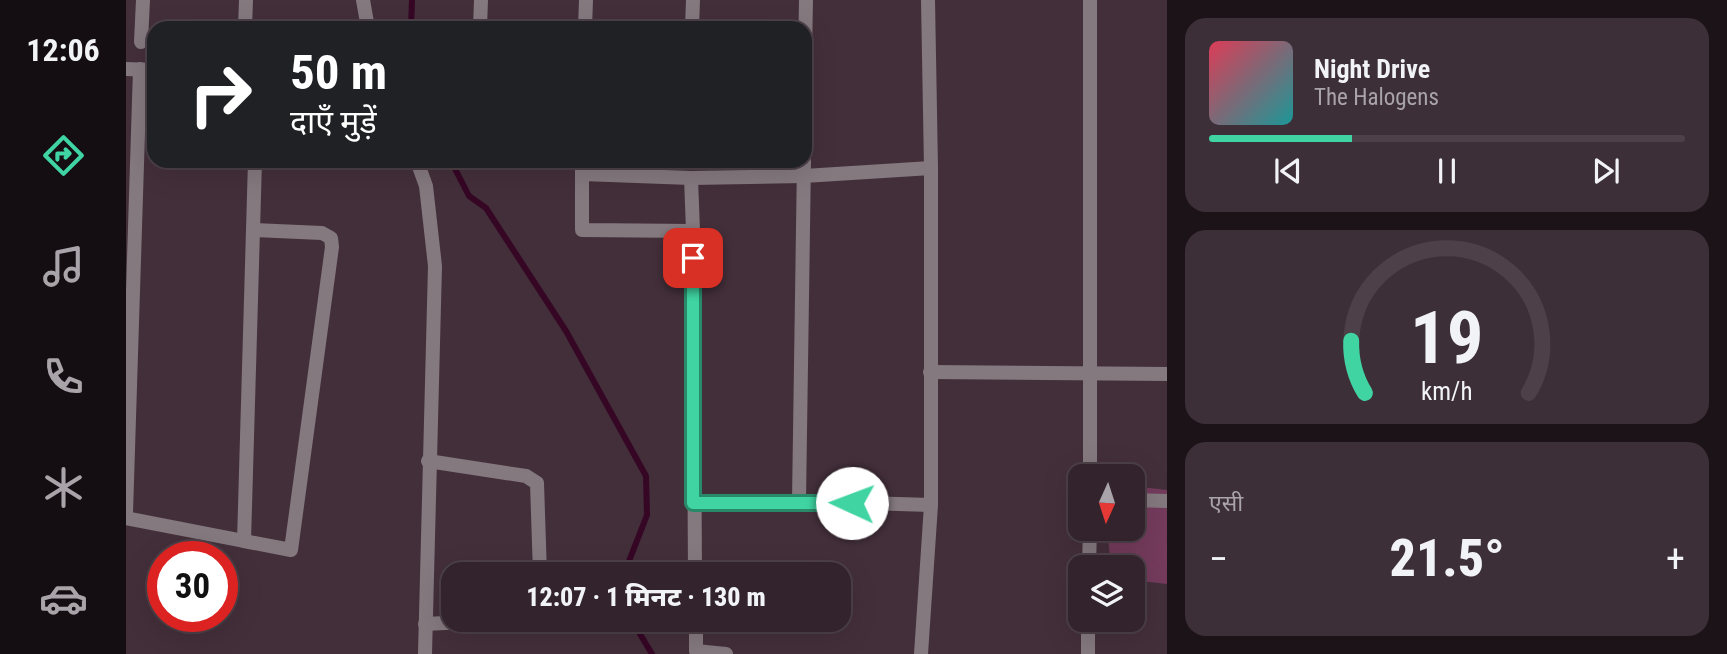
<!DOCTYPE html>
<html lang="hi">
<head>
<meta charset="utf-8">
<style>
	:root { --surface:#32232c; --page:#3d2f38; --text:#f1f3f6; --muted:#a8a4a9; --line:#4d4048; --accent:#3fd4a2 }
	body { margin:0; font-family:"Roboto Condensed","Noto Sans Devanagari",sans-serif; background:var(--page); color:var(--text); height:100vh; display:flex; flex-direction:column; font-size:26px; white-space:nowrap }
	* { box-sizing:border-box; margin:0 }
	p { font-size:23px; color:var(--muted) }
	.icon { flex:none; width:38px; height:38px; fill:none; stroke:currentColor; stroke-width:2; stroke-linecap:round; stroke-linejoin:round }
	.map { position:relative; flex:1; overflow:hidden }
	.side { display:flex; flex-direction:column; gap:18px; padding:18px; background:#1c1318; width:560px }
	.side>* { flex:none }
	.hud { position:absolute; left:21px; top:21px; width:665px; height:147px; border-radius:21px; box-shadow:0 7px 28px #0002,0 0 0 2px var(--line); background:#202124; color:#fff; overflow:hidden }
	.needle { width:46px; rotate:183deg }
	.fabs { position:absolute; left:942px; top:464px; display:grid; gap:14px }
	.fabs a { display:grid; place-items:center; width:77px; height:77px; border-radius:14px; background:var(--surface); box-shadow:0 7px 28px #0002,0 0 0 2px var(--line); font-size:35px }
	.speed { position:absolute; left:21px; top:541px; display:flex; gap:14px; font-size:35px; font-weight:700; text-align:center }
	.speed>* { display:grid; place-content:center; width:91px; height:91px; border-radius:50%; background:var(--surface); box-shadow:0 7px 28px #0002,0 0 0 2px var(--line); line-height:1 }
	.speed .limit { border:10px solid #d22; background:#fff; color:#111 }
	.pin { position:absolute; display:grid; place-items:center; width:60px; height:60px; color:#fff; margin:-30px; border-radius:14px; box-shadow:0 4px 10px #0006 }
	.me { position:absolute; width:77px; margin:-38px; rotate:272deg; stroke-linejoin:round; filter:drop-shadow(0 0 5px #0008) }
	.turn { display:flex; align-items:center; gap:24px; height:147px; padding:0 28px; font-size:32px }
	.turn .icon { width:91px; height:91px; stroke-width:2.5 }
	.turn b { display:block; font-size:49px; line-height:60px }
	.big { font-size:52px; font-weight:800; line-height:1.1 }
	.side .widget { flex:1; display:flex; flex-direction:column; justify-content:center; gap:10px; min-width:0; padding:0 24px; border-radius:21px; background:var(--page) }
	.side .dial { align-items:center; gap:0 }
	.dial svg { height:182px; overflow:visible; fill:none; stroke:var(--line); stroke-width:7; stroke-linecap:round; text-anchor:middle }
	.dial text { fill:var(--text); stroke:none }
	.song { display:flex; align-items:center; gap:21px }
	.cover { width:84px; height:84px; border-radius:10px; background:linear-gradient(135deg,hsl(350 70% 55%),hsl(180 70% 35%)) }
	.played { height:7px; border-radius:4px; background:linear-gradient(90deg,var(--accent) 30%,var(--line) 30%) }
	.keys { display:flex; justify-content:space-around; direction:ltr }
	.heat { display:flex; justify-content:space-between; align-items:center; font-size:38px; direction:ltr }
	.trip { position:absolute; left:315px; top:562px; width:410px; height:70px; border-radius:21px; background:var(--surface); box-shadow:0 7px 28px #0002,0 0 0 2px var(--line); font-weight:800; line-height:70px; text-align:center }
	main { display:flex; flex:1; min-height:0 }
	.menu { display:flex; flex-direction:column; width:126px; justify-content:space-around; align-items:center; background:#140e12; color:var(--muted) }
	.menu .icon { width:49px; height:49px }
	.menu .current { color:var(--accent) }
	.menu b { font-size:32px; color:var(--text) }
	.map>svg:first-child { display:block }
	.green { fill:#743b5c }
	.lines { fill:none; stroke-linecap:round; stroke-linejoin:round }
	.stream { stroke:#360625; stroke-width:6 }
	.minor { stroke:#84797f; stroke-width:14 }
	.tertiary { stroke:#84797f; stroke-width:14 }
	.route-casing { stroke:#298a69; stroke-width:18 }
	.route { stroke:#3fd4a2; stroke-width:12 }
</style>
</head>
<body>
<main>
<nav class="menu">
<b>12:06</b>
<svg class="icon current" aria-label="directions" viewBox="0 0 24 24"><path d="M12 3l9 9-9 9-9-9zM9 14v-3h6M13 9l2 2-2 2"/></svg>
<svg class="icon" aria-label="music" viewBox="0 0 24 24"><path d="M9 18V5l10-2v13"/><circle cx="6" cy="18" r="3"/><circle cx="16" cy="16" r="3"/></svg>
<svg class="icon" aria-label="phone" viewBox="0 0 24 24"><path d="M5 4h4l2 5-3 2q2 4 5 5l2-3 5 2v4C11 20 4 13 5 4z"/></svg>
<svg class="icon" aria-label="climate" viewBox="0 0 24 24"><path d="M12 3v18M4 7l16 10M4 17L20 7"/></svg>
<svg class="icon" aria-label="car" viewBox="0 0 24 24"><path d="M5 17H2v-5l4-1 3-4h7l3 4 3 1v5h-3M9 17h6M6 11h13"/><circle cx="7" cy="17" r="2"/><circle cx="17" cy="17" r="2"/></svg>
</nav>
<div class="map">
<svg width="1041" height="654" viewBox="0 0 1041 654">
	<rect width="100%" height="100%" fill="#432f3a"/>
	<path class="green" d="M 1006,486 L 1041,490 L 1041,584 L 1006,580 L 1006,567 L 985,567 L 981,529 L 1006,528 Z"/>
	<g class="lines">
		<g class="stream">
			<path d="M 285,28 L 286,0"/>
			<path d="M 325,161 L 343,196 L 360,208 L 440,331 L 520,476 L 521,515 L 498,574"/>
			<path d="M 510,620 L 514,634 L 526,654"/>
		</g>
		<g class="minor">
			<path d="M 237,0 L 242,28"/>
			<path d="M 119,28 L 120,0"/>
			<path d="M 354,28 L 355,0"/>
			<path d="M 459,28 L 460,0"/>
			<path d="M 566,28 L 567,0"/>
			<path d="M 15,42 L 17,0"/>
			<path d="M 679,54 L 680,0"/>
			<path d="M 0,69 L 28,70"/>
			<path d="M 291,161 L 300,186 L 309,266 L 299,654"/>
			<path d="M 456,161 L 456,174 L 565,178 L 678,176 L 805,168"/>
			<path d="M 456,174 L 456,230 L 567,231"/>
			<path d="M 565,178 L 567,231 L 569,574"/>
			<path d="M 804,372 L 1041,374"/>
			<path d="M 302,461 L 400,476 L 411,483 L 414,574"/>
			<path d="M 964,476 L 964,0"/>
			<path d="M 1006,500 L 1041,501"/>
			<path d="M 673,501 L 678,161"/>
			<path d="M 567,503 L 673,501 L 805,505"/>
			<path d="M 0,513 L 14,69"/>
			<path d="M 0,518 L 118,541 L 129,161"/>
			<path d="M 118,541 L 165,550 L 206,247 L 205,238 L 196,233 L 127,230"/>
			<path d="M 963,567 L 964,528"/>
			<path d="M 446,620 L 460,620"/>
			<path d="M 570,620 L 570,651 L 600,654"/>
			<path d="M 299,624 L 381,620"/>
			<path d="M 962,654 L 962,620"/>
		</g>
		<path class="tertiary" d="M 795,654 L 805,505 L 805,168 L 802,0"/>
	</g>
	<g class="lines">
		<defs>
			<path id="route" d="M 567,258 L 567,503 L 726,503"/>
		</defs>
		<use href="#route" class="route-casing"/>
		<use href="#route" class="route"/>
	</g>
</svg>
<div class="fabs">
<a><svg class="needle" viewBox="-14 -14 28 28"><path d="M0-13l5 13h-10z" fill="#e53935"/><path d="M0 13l5-13h-10z" fill="#a8a4a9"/></svg></a>
<a><svg class="icon" aria-label="layers" viewBox="0 0 24 24"><path d="M12 4l9 5-9 5-9-5zM3 14l9 5 9-5"/></svg></a>
</div>
<div class="speed"><div class="limit">30</div></div>
<div class="pin" style="left:567px;top:258px;background:#d93025"><svg class="icon" aria-label="arrive" viewBox="0 0 24 24"><path d="M6 21V4h12l-3 4 3 4H6"/></svg></div>
<svg class="me" style="left:726px;top:503px" viewBox="-20 -20 40 40"><circle r="19" fill="#fff"/><path d="M0-13L10 11 0 6-10 11z" fill="#3fd4a2"/></svg>
<div class="trip">12:07 · 1 मिनट · 130 m</div>
<div class="hud">
<div class="turn"><svg class="icon" aria-label="right" viewBox="0 0 24 24"><path d="M7 20v-9h11M14 6l5 5-5 5"/></svg><div><b>50 m</b>दाएँ मुड़ें</div></div>
</div>
</div>
<section class="side">
<div class="widget">
<div class="song"><i class="cover"></i><div><b>Night Drive</b><p>The Halogens</p></div></div>
<div class="played"></div>
<div class="keys"><svg class="icon" aria-label="previous" viewBox="0 0 24 24"><path d="M18 5L8 12l10 7zM5 5v14"/></svg><svg class="icon" aria-label="pause" viewBox="0 0 24 24"><path d="M8 5v14M16 5v14"/></svg><svg class="icon" aria-label="next" viewBox="0 0 24 24"><path d="M6 5l10 7-10 7zM19 5v14"/></svg></div>
</div>
<div class="widget dial"><svg viewBox="0 0 100 80">
<path d="M14 69A42 42 0 1 1 86 69"/>
<path d="M14 69A42 42 0 0 1 8 46" stroke="#3fd4a2"/>
<text x="50" y="56" font-size="32" font-weight="700">19</text>
<text x="50" y="72" font-size="11">km/h</text>
</svg></div>
<div class="widget"><p>एसी</p>
<div class="heat"><a>−</a><b class="big">21.5°</b><a>+</a></div>
</div>
</section>
</main>
</body>
</html>
